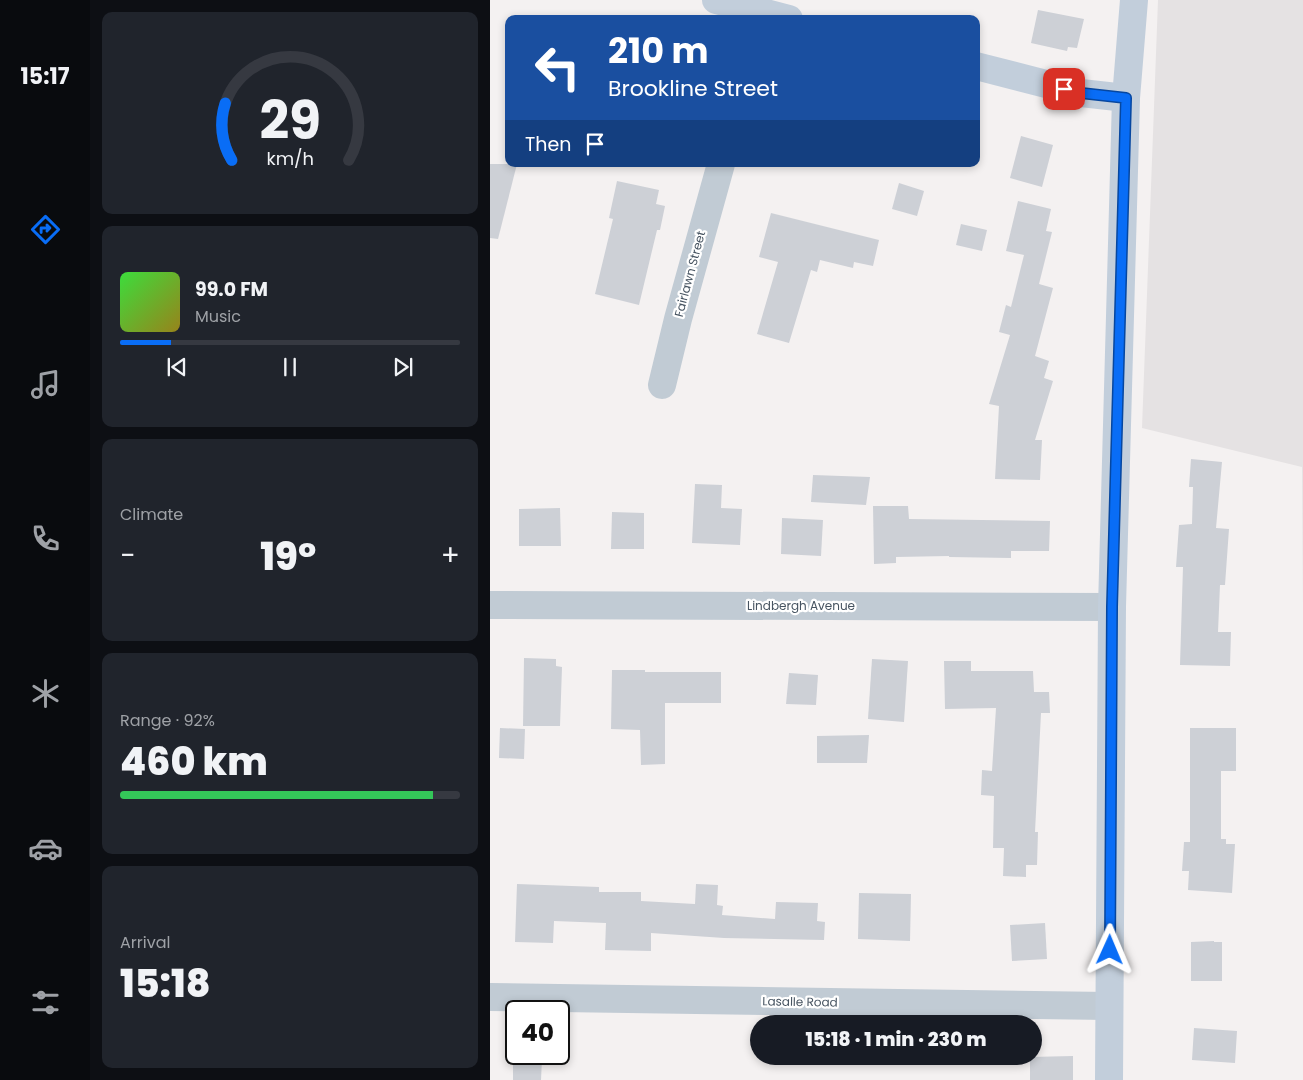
<!DOCTYPE html>
<html lang="en">
<head>
<meta charset="utf-8">
<style>
	:root { --surface:#171b24; --page:#20242c; --text:#f1f3f6; --muted:#9ea1a6; --line:#363941; --accent:#096df6 }
	body { margin:0; font-family:Poppins,sans-serif; background:var(--page); color:var(--text); height:100vh; display:flex; flex-direction:column; font-size:19px; white-space:nowrap }
	* { box-sizing:border-box; margin:0 }
	p { font-size:16px; color:var(--muted) }
	.icon { flex:none; width:28px; height:28px; fill:none; stroke:currentColor; stroke-width:2; stroke-linecap:round; stroke-linejoin:round }
	.map { position:relative; flex:1; overflow:hidden }
	.details { display:flex; flex-direction:column; gap:12px; padding:12px; background:#0d0f14; width:400px }
	.details>* { flex:none }
	.guide { position:absolute; left:15px; top:15px; width:475px; height:152px; border-radius:10px; box-shadow:0 2px 8px #0003; background:#1a4fa0; color:#fff; overflow:hidden }
	.speed { position:absolute; left:15px; top:1000px; display:flex; gap:10px; font-size:25px; font-weight:700; text-align:center }
	.speed>* { display:grid; place-content:center; width:65px; height:65px; border-radius:50%; background:var(--surface); box-shadow:0 2px 8px #0003; line-height:1 }
	.speed .limit { border:2px solid #111; border-radius:8px; background:#fff; color:#111 }
	.pin { position:absolute; display:grid; place-items:center; width:42px; height:42px; color:#fff; margin:-21px; border-radius:10px; box-shadow:0 2px 8px #0006 }
	.me { position:absolute; width:55px; margin:-28px; rotate:1deg; stroke-linejoin:round; filter:drop-shadow(0 0 4px #0008) }
	.turn { display:flex; align-items:center; gap:18px; height:105px; padding:0 20px; font-size:22px }
	.turn .icon { width:65px; height:65px; stroke-width:2.5 }
	.turn b { display:block; font-size:35px; line-height:42px }
	.then { display:flex; align-items:center; height:48px; padding:0 20px; background:#0003; gap:10px; font-size:19px }
	.big { font-size:38px; font-weight:800; line-height:1.1 }
	.details .tile { flex:1; display:flex; flex-direction:column; justify-content:center; gap:8px; min-width:0; padding:0 18px; border-radius:10px; background:var(--page) }
	.details .dial { align-items:center; gap:0 }
	.dial svg { height:130px; overflow:visible; fill:none; stroke:var(--line); stroke-width:7; stroke-linecap:round; text-anchor:middle }
	.dial text { fill:var(--text); stroke:none }
	.song { display:flex; align-items:center; gap:15px }
	.cover { width:60px; height:60px; border-radius:8px; background:linear-gradient(135deg,hsl(120 70% 55%),hsl(50 70% 35%)) }
	.played { height:5px; border-radius:2px; background:linear-gradient(90deg,var(--accent) 15%,var(--line) 15%) }
	.keys { display:flex; justify-content:space-around; direction:ltr }
	.heat { display:flex; justify-content:space-between; align-items:center; font-size:28px; direction:ltr }
	.charge { height:8px; border-radius:4px; background:linear-gradient(90deg,#34c759 92%,var(--line) 0) }
	.trip { position:absolute; left:260px; top:1015px; width:292px; height:50px; border-radius:25px; background:var(--surface); box-shadow:0 2px 8px #0003; font-weight:800; line-height:50px; text-align:center }
	main { display:flex; flex:1; min-height:0 }
	.dock { display:flex; flex-direction:column; width:90px; justify-content:space-around; align-items:center; background:#090b0e; color:var(--muted) }
	.dock .icon { width:35px; height:35px }
	.dock .on { color:var(--accent) }
	.dock b { font-size:22px; color:var(--text) }
	.map>svg:first-child { display:block }
	.education { fill:#e5e2e3 }
	.building { fill:#cdd0d6 }
	.lines { fill:none; stroke-linecap:round; stroke-linejoin:round }
	.street { stroke:#c1cbd4; stroke-width:28 }
	.secondary { stroke:#c2cedb; stroke-width:28 }
	.route-casing { stroke:#0647a0; stroke-width:12 }
	.route { stroke:#096df6; stroke-width:9 }
	.labels { text-anchor:middle; stroke-width:4.5; stroke-linejoin:round; paint-order:stroke }
	.street-label { font-size:12px; fill:#475461; stroke:#fff }
</style>
</head>
<body>
<main>
<nav class="dock">
<b>15:17</b>
<svg class="icon on" aria-label="directions" viewBox="0 0 24 24"><path d="M12 3l9 9-9 9-9-9zM9 14v-3h6M13 9l2 2-2 2"/></svg>
<svg class="icon" aria-label="music" viewBox="0 0 24 24"><path d="M9 18V5l10-2v13"/><circle cx="6" cy="18" r="3"/><circle cx="16" cy="16" r="3"/></svg>
<svg class="icon" aria-label="phone" viewBox="0 0 24 24"><path d="M5 4h4l2 5-3 2q2 4 5 5l2-3 5 2v4C11 20 4 13 5 4z"/></svg>
<svg class="icon" aria-label="climate" viewBox="0 0 24 24"><path d="M12 3v18M4 7l16 10M4 17L20 7"/></svg>
<svg class="icon" aria-label="car" viewBox="0 0 24 24"><path d="M5 17H2v-5l4-1 3-4h7l3 4 3 1v5h-3M9 17h6M6 11h13"/><circle cx="7" cy="17" r="2"/><circle cx="17" cy="17" r="2"/></svg>
<svg class="icon" aria-label="filters" viewBox="0 0 24 24"><path d="M4 7h16M4 17h16"/><circle cx="9" cy="7" r="2"/><circle cx="15" cy="17" r="2"/></svg>
</nav>
<section class="details">
<div class="tile dial"><svg viewBox="0 0 100 80">
<path d="M14 69A42 42 0 1 1 86 69"/>
<path d="M14 69A42 42 0 0 1 10 34" stroke="#096df6"/>
<text x="50" y="56" font-size="32" font-weight="700">29</text>
<text x="50" y="72" font-size="11">km/h</text>
</svg></div>
<div class="tile">
<div class="song"><i class="cover"></i><div><b>99.0 FM</b><p>Music</p></div></div>
<div class="played"></div>
<div class="keys"><svg class="icon" aria-label="previous" viewBox="0 0 24 24"><path d="M18 5L8 12l10 7zM5 5v14"/></svg><svg class="icon" aria-label="pause" viewBox="0 0 24 24"><path d="M8 5v14M16 5v14"/></svg><svg class="icon" aria-label="next" viewBox="0 0 24 24"><path d="M6 5l10 7-10 7zM19 5v14"/></svg></div>
</div>
<div class="tile"><p>Climate</p>
<div class="heat"><a>−</a><b class="big">19°</b><a>+</a></div>
</div>
<div class="tile"><p>Range · 92%</p><b class="big">460 km</b><div class="charge"></div></div>
<div class="tile"><p>Arrival</p><b class="big">15:18</b></div>
</section>
<div class="map">
<svg width="813" height="1080" viewBox="0 0 813 1080">
	<rect width="100%" height="100%" fill="#f4f1f1"/>
	<path class="education" d="M 668,0 L 813,0 L 813,606 L 812,467 L 652,428 Z"/>
	<g class="building">
		<path d="M 548,10 L 594,19 L 587,48 L 578,47 L 577,51 L 541,43 Z"/>
		<path d="M 531,136 L 563,145 L 552,187 L 520,178 Z"/>
		<path d="M 0,164 L 27,164 L 8,239 L 0,238 Z"/>
		<path d="M 127,181 L 169,190 L 166,204 L 175,206 L 170,230 L 167,230 L 149,305 L 105,294 L 123,219 L 119,218 Z"/>
		<path d="M 409,183 L 434,191 L 427,216 L 402,209 Z"/>
		<path d="M 528,201 L 561,209 L 556,231 L 562,232 L 549,284 L 563,288 L 545,356 L 559,361 L 554,378 L 563,381 L 545,440 L 552,440 L 550,480 L 505,479 L 509,406 L 499,404 L 520,335 L 509,332 L 516,305 L 521,307 L 534,255 L 516,251 Z"/>
		<path d="M 281,213 L 389,240 L 383,266 L 364,262 L 363,268 L 330,260 L 327,272 L 321,270 L 299,343 L 267,334 L 288,262 L 269,257 Z"/>
		<path d="M 471,224 L 497,230 L 492,251 L 466,245 Z"/>
		<path d="M 701,459 L 732,462 L 726,528 L 739,529 L 735,585 L 730,585 L 728,632 L 741,632 L 740,666 L 690,665 L 693,567 L 686,567 L 689,525 L 702,524 L 703,487 L 699,487 Z"/>
		<path d="M 323,475 L 380,477 L 376,505 L 321,502 Z"/>
		<path d="M 205,484 L 232,485 L 231,508 L 252,509 L 250,545 L 202,543 Z"/>
		<path d="M 383,506 L 418,506 L 419,519 L 560,521 L 559,551 L 521,551 L 521,558 L 459,557 L 459,556 L 406,557 L 406,563 L 384,564 Z"/>
		<path d="M 70,508 L 71,546 L 29,546 L 29,509 Z"/>
		<path d="M 122,512 L 154,513 L 154,549 L 121,549 Z"/>
		<path d="M 292,518 L 333,520 L 331,556 L 291,554 Z"/>
		<path d="M 34,658 L 66,659 L 66,666 L 72,667 L 70,726 L 33,726 Z"/>
		<path d="M 382,659 L 418,661 L 414,722 L 378,719 Z"/>
		<path d="M 454,661 L 481,661 L 481,671 L 543,671 L 544,692 L 559,692 L 560,713 L 551,713 L 545,832 L 548,832 L 547,865 L 536,865 L 536,877 L 513,876 L 514,848 L 503,848 L 504,796 L 491,795 L 492,770 L 502,771 L 506,708 L 455,709 Z"/>
		<path d="M 122,670 L 155,670 L 155,672 L 231,672 L 231,703 L 175,703 L 175,764 L 151,765 L 150,730 L 121,729 Z"/>
		<path d="M 299,673 L 328,675 L 326,705 L 296,704 Z"/>
		<path d="M 10,728 L 35,729 L 34,759 L 9,758 Z"/>
		<path d="M 700,728 L 746,728 L 746,771 L 731,771 L 731,839 L 736,839 L 736,844 L 745,844 L 742,893 L 698,890 L 699,871 L 692,871 L 694,842 L 700,842 Z"/>
		<path d="M 379,735 L 377,763 L 327,763 L 327,736 Z"/>
		<path d="M 27,884 L 109,887 L 109,892 L 151,892 L 151,901 L 205,904 L 206,884 L 228,885 L 227,905 L 233,906 L 232,915 L 285,919 L 286,902 L 328,903 L 327,921 L 335,922 L 334,940 L 234,938 L 161,933 L 161,951 L 115,950 L 116,923 L 64,921 L 63,943 L 25,942 Z"/>
		<path d="M 369,893 L 421,894 L 420,941 L 368,939 Z"/>
		<path d="M 555,923 L 557,959 L 522,961 L 520,925 Z"/>
		<path d="M 724,941 L 724,942 L 732,942 L 732,981 L 701,981 L 701,942 Z"/>
		<path d="M 704,1028 L 747,1031 L 745,1063 L 702,1060 Z"/>
		<path d="M 583,1056 L 583,1080 L 540,1080 L 540,1057 Z"/>
		<path d="M 23,1057 L 52,1059 L 51,1080 L 23,1080 Z"/>
	</g>
	<g class="lines">
		<g class="street">
			<path d="M 172,385 L 188,319 L 231,164"/>
			<path d="M 0,605 L 622,607"/>
			<path d="M 0,997 L 619,1006"/>
		</g>
		<g class="secondary">
			<path d="M 226,0 L 299,19"/>
			<path d="M 486,66 L 591,93 L 636,98"/>
			<path d="M 619,1080 L 622,607 L 636,98 L 644,0"/>
		</g>
	</g>
	<g class="lines">
		<defs>
			<path id="route" d="M 574,89 L 591,93 L 636,98 L 622,607 L 620,950"/>
		</defs>
		<use href="#route" class="route-casing"/>
		<use href="#route" class="route"/>
	</g>
	<g class="labels">
		<g class="street-label">
			<text transform="translate(200 274) rotate(-75)" y="4">Fairlawn Street</text>
			<text x="311" y="610">Lindbergh Avenue</text>
			<text transform="translate(310 1002) rotate(1)" y="4">Lasalle Road</text>
		</g>
	</g>
</svg>
<div class="speed"><div class="limit">40</div></div>
<div class="pin" style="left:574px;top:89px;background:#d93025"><svg class="icon" aria-label="arrive" viewBox="0 0 24 24"><path d="M6 21V4h12l-3 4 3 4H6"/></svg></div>
<svg class="me" style="left:620px;top:950px" viewBox="-20 -20 40 40"><path d="M0-17L14 15 0 8-14 15z" fill="#096df6" stroke="#fff" stroke-width="4"/></svg>
<div class="trip">15:18 · 1 min · 230 m</div>
<div class="guide">
<div class="turn"><svg class="icon" aria-label="left" viewBox="0 0 24 24"><path d="M17 20v-9H6M10 6l-5 5 5 5"/></svg><div><b>210 m</b>Brookline Street</div></div>
<div class="then">Then<svg class="icon" aria-label="arrive" viewBox="0 0 24 24"><path d="M6 21V4h12l-3 4 3 4H6"/></svg></div>
</div>
</div>
</main>
</body>
</html>
